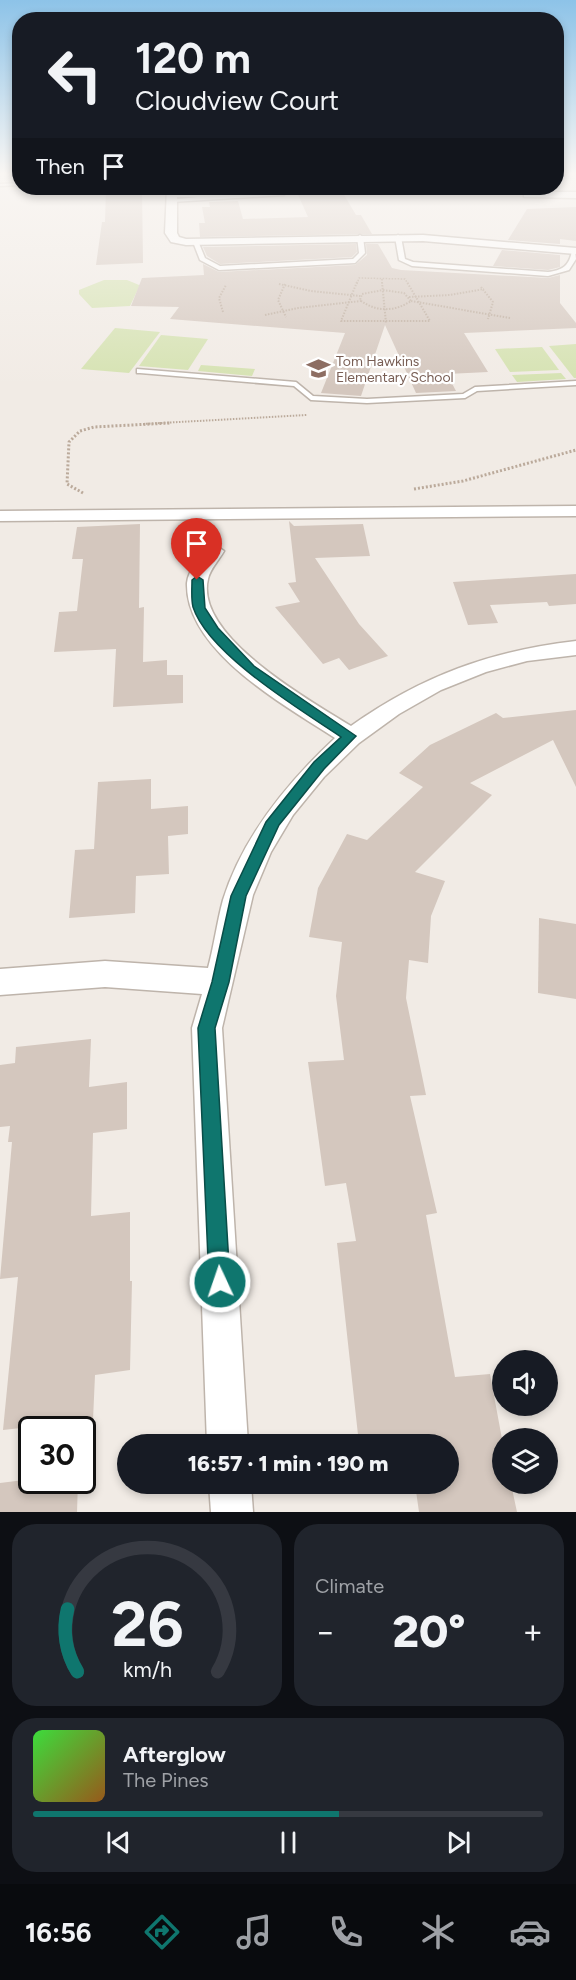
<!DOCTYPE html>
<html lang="en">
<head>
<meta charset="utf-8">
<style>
	:root { --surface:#171b24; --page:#20242c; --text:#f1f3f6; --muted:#9ea1a6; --line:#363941; --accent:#0f766e }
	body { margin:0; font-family:Figtree,sans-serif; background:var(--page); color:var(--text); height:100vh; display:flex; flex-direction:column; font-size:22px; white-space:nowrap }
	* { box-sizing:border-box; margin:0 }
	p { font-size:20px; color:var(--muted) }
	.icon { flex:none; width:33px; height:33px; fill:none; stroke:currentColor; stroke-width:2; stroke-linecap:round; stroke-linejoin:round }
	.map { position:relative; height:1512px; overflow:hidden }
	.side { display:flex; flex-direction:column; gap:12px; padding:12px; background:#0d0f14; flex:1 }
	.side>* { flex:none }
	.banner { position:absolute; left:12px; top:12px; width:552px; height:183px; border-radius:24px; box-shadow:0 3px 9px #0003; background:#171b24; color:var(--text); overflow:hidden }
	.fabs { position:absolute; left:492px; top:1350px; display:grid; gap:12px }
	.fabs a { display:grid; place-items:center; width:66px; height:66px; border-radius:50%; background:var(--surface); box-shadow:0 3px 9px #0003; font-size:30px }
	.speed { position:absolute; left:18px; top:1416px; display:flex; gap:12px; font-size:30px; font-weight:700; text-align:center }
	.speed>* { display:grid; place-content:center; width:78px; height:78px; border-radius:50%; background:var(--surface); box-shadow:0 3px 9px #0003; line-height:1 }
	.speed .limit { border:3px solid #111; border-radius:9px; background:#fff; color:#111 }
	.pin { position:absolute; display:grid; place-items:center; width:51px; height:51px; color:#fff; margin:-62px -26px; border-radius:50% 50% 50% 0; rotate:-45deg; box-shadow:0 0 6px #0007 }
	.pin .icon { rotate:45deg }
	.me { position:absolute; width:66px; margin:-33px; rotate:357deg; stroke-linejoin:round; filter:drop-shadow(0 0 4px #0008) }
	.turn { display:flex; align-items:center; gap:21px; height:126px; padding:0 24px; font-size:27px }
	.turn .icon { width:78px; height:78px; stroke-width:2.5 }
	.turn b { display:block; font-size:42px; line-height:51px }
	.then { display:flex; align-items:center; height:57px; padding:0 24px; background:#0003; gap:12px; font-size:22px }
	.big { font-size:45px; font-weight:800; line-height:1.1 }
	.side .widget { flex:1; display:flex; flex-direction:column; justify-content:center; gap:9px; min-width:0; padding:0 21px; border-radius:24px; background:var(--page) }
	.side .dial { align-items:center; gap:0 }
	.dial svg { height:156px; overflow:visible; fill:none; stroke:var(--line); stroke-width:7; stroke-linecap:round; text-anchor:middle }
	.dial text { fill:var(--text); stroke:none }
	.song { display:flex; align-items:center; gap:18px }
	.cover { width:72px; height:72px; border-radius:9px; background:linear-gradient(135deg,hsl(120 70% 55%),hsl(30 70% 35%)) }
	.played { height:6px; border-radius:3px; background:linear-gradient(90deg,var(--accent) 60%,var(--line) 60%) }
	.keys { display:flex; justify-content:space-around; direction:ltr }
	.heat { display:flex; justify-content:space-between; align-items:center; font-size:33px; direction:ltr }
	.side .tiles { flex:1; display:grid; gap:12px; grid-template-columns:1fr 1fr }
	.widget:last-child { grid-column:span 2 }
	.trip { position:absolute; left:117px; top:1434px; width:342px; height:60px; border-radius:30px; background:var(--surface); box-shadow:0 3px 9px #0003; font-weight:800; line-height:60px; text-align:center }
	.tabs { display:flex; height:96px; justify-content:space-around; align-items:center; background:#090b0e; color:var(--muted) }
	.tabs .icon { width:42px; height:42px }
	.tabs .on { color:var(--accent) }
	.tabs b { font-size:27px; color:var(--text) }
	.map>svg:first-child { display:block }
	.green { fill:#d5e2b1 }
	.building { fill:#d4c7be }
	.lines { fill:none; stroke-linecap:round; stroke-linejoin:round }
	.service-casing { stroke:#beb4ab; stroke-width:3 }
	.minor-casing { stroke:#beb4ab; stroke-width:3 }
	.path-far2 { stroke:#bbaa9b; stroke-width:1.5; stroke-dasharray:1.5 1.5; stroke-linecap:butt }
	.path-far1 { stroke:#bbaa9b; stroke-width:2; stroke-dasharray:1.5 1.5; stroke-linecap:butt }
	.path { stroke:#bbaa9b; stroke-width:3; stroke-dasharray:2 2; stroke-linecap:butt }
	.service { fill:#fff; fill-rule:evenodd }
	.minor { fill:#fff; fill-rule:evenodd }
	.route { fill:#0f766e; stroke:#0a4d48; stroke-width:1.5 }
	.labels { text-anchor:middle; stroke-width:4.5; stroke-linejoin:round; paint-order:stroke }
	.far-education-label { font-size:14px; fill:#785e54; stroke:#fff; text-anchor:start }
</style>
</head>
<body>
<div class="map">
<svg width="576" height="1512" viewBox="0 0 576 1512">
	<rect width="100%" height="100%" fill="#f1ebe5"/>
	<g class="green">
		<path d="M 104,280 L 127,280 L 144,287 L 139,287 L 130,306 L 92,308 L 79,294 L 79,290 Z"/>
		<path d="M 115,328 L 160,332 L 129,373 L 81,369 Z"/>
		<path d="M 161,335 L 208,339 L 188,370 L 139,366 Z"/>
		<path d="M 576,344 L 576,378 L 574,378 L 549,346 Z"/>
		<path d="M 542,347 L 559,370 L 510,372 L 495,349 Z"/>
		<path d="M 201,365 L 255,369 L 252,376 L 198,371 Z"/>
		<path d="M 561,373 L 566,379 L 517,382 L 512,375 Z"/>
	</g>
	<g class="building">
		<path d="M 106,188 L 142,188 L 143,263 L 96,265 L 102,222 L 105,222 Z"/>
		<path d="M 295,188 L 340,188 L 356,215 L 361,215 L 372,234 L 200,237 L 199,223 L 205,223 L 202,207 L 210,207 L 209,202 L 238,201 L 243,219 L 308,217 Z"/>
		<path d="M 576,207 L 576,241 L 560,239 L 560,244 L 508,240 L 527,209 Z"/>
		<path d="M 356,244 L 357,252 L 352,257 L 220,264 L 207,256 L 203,247 Z"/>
		<path d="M 366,244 L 378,244 L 392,268 L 401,270 L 548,278 L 560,275 L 560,303 L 576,323 L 576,328 L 464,333 L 488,372 L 447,374 L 456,391 L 416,393 L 385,325 L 361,396 L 321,393 L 345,333 L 170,319 L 179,307 L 131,306 L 142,278 L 204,275 L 203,264 L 219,272 L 355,265 L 367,255 Z"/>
		<path d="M 502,250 L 560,255 L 560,267 L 548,270 L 493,266 Z"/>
		<path d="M 289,521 L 294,526 L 363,524 L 370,556 L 315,558 L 359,624 L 388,656 L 349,670 L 339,658 L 323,664 L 275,607 L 300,602 L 288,583 L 296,582 Z"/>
		<path d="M 140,524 L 139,608 L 144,607 L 143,662 L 167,660 L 167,675 L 183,675 L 183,703 L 113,707 L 116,649 L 54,652 L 59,612 L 77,611 L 83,559 L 72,559 L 77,527 Z"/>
		<path d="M 576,574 L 576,604 L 549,606 L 547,602 L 490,605 L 498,623 L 468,625 L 453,582 Z"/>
		<path d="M 576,710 L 576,787 L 553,740 L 470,783 L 492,795 L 415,872 L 445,881 L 431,916 L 428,963 L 409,960 L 406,998 L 426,1095 L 410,1096 L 437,1213 L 426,1215 L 455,1377 L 490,1374 L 502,1439 L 502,1484 L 511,1484 L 517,1512 L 419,1512 L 415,1484 L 448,1484 L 448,1444 L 359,1444 L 337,1243 L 356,1241 L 346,1183 L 325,1186 L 308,1062 L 344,1060 L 336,996 L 342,942 L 309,937 L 318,888 L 347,834 L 367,840 L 423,787 L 399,773 L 430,745 L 496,713 L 503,718 Z"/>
		<path d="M 151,779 L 151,809 L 188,806 L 188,834 L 168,836 L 169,874 L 136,876 L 135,913 L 69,918 L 75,850 L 94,849 L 98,782 Z"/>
		<path d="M 539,918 L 576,924 L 576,999 L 538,993 Z"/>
		<path d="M 91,1039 L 89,1087 L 127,1082 L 127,1129 L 93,1133 L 91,1216 L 130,1212 L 130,1281 L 132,1281 L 130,1370 L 95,1375 L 93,1420 L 3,1430 L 18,1277 L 0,1279 L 12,1142 L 8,1142 L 10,1126 L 0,1127 L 0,1065 L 15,1063 L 16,1047 Z"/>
		<path d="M 32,1479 L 78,1480 L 77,1512 L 0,1512 L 0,1483 Z"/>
	</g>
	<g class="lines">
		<defs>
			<g id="service">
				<path d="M 20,183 L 20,185 L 0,186 L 0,184 Z"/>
				<path d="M 282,192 L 284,195 L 172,202 L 169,200 L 198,197 L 170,197 L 172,194 Z"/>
				<path d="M 360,235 L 363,237 L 365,253 L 355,263 L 219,270 L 200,260 L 193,242 L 198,241 L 205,258 L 220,266 L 353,259 L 359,253 L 357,237 Z"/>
				<path d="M 398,235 L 401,237 L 405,259 L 413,262 L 548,272 C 563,270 569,266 572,251 L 575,249 L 576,259 L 569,270 L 548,276 L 412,266 L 399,260 L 395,237 Z"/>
				<path d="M 137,369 L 296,382 L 313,396 L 367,399 L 463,394 L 475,387 L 576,381 L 576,385 L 477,391 L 465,398 L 367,403 L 311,400 L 294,386 L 140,373 L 137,373 Z"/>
			</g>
			<g id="minor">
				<path d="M 167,188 L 177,188 L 177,233 L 179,237 L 186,239 L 423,235 L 576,248 L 576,254 L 423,241 L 186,245 L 171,242 L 165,233 Z"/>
				<path d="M 528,192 L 576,192 L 576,198 L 524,197 L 524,193 Z"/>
				<path d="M 576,506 L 576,516 L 0,521 L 0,511 Z"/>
				<path d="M 215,545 L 224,551 C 219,560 210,569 208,579 C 194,636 311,701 351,726 C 422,676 490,651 576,641 L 576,655 L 527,661 L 486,672 L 441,690 L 399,714 L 359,743 L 324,777 L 293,815 L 271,852 L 253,895 L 222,1028 L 248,1444 L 207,1444 L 192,1028 L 202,994 L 105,987 L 0,995 L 0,969 L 105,961 L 208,968 C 214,946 217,922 223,900 C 243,836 287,783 335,738 C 286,706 185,651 187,583 C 188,570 201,557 208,547 Z"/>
				<path d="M 209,1484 L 251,1484 L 253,1512 L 211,1512 Z"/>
			</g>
		</defs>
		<use href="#service" class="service-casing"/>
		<use href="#minor" class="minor-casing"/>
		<g class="path-far2">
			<path d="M 382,279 L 382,284"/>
			<path d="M 357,284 L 359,278 L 405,279 L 408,284"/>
		</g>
		<g class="path-far1">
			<path d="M 357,282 L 341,321 L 430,321 L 407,282"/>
			<path d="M 382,282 L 386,323"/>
			<path d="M 279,284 L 311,291 L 360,296"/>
			<path d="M 285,284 L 278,300 L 286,317"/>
			<path d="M 481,287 L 493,302 L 488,319"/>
			<path d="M 383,290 L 404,293 L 411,301 C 395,312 375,312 360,300 L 362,294 Z"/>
			<path d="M 409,297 L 450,295 L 484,289"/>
			<path d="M 411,301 L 510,318"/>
			<path d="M 223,312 L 219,298 L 226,285"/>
			<path d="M 265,315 L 298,308 L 361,301"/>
			<path d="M 143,424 L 307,415"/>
		</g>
		<g class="path">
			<path d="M 414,489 L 463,481 L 576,450"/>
			<path d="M 83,493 L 67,484 L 69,442 L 80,431 L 94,427 L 170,423"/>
		</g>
		<use href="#service" class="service"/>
		<use href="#minor" class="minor"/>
	</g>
	<linearGradient id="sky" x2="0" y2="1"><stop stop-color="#8dc3e8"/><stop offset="0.45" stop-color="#f9f6f3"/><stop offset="1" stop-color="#f9f6f3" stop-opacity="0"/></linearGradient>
	<rect width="576" height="386" fill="url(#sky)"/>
	<path class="route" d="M 197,576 L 203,580 L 205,608 L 218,628 L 254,666 L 356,736 L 324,769 L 279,825 L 246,896 L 229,982 L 215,1028 L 230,1282 L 227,1290 L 220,1293 L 212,1290 L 209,1282 L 198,1028 L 212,982 L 231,896 L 266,822 L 314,762 L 341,737 C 301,710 208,654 193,607 C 191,599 192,588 192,580 Z"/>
	<defs>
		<symbol id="school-bare" viewBox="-9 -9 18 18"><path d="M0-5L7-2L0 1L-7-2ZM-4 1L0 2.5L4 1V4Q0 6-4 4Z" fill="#8d6e63" stroke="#fff" stroke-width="2.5" paint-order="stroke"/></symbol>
	</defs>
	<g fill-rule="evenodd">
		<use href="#school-bare" x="302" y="352" width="33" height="33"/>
	</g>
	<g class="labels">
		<g class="far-education-label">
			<text x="336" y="366">Tom Hawkins<tspan x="336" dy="16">Elementary School</tspan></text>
		</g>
	</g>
</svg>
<div class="fabs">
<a><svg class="icon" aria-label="sound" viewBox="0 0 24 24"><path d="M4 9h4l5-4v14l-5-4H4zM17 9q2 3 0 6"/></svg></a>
<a><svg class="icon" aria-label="layers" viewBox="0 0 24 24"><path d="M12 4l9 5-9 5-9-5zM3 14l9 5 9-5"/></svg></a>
</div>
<div class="speed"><div class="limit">30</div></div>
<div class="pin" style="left:197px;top:580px;background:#d93025"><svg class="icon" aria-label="arrive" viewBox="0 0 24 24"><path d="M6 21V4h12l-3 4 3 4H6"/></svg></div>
<svg class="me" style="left:220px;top:1282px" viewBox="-20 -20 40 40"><circle r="17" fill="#0f766e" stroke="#fff" stroke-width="3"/><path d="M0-11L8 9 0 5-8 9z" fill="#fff"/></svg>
<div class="trip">16:57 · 1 min · 190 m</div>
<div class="banner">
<div class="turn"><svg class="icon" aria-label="left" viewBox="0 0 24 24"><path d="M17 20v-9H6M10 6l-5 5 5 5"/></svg><div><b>120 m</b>Cloudview Court</div></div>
<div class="then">Then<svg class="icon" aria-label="arrive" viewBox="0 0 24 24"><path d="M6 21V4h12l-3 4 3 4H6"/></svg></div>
</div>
</div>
<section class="side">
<div class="tiles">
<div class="widget dial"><svg viewBox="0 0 100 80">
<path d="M14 69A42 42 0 1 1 86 69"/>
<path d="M14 69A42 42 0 0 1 9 37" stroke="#0f766e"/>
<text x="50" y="56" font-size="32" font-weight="700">26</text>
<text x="50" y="72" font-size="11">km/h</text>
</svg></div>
<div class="widget"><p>Climate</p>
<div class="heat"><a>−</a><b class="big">20°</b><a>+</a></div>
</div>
<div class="widget">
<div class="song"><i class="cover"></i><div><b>Afterglow</b><p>The Pines</p></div></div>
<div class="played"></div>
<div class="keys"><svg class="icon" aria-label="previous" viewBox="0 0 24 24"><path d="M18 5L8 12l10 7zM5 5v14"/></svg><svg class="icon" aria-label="pause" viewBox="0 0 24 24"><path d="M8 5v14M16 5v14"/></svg><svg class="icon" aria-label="next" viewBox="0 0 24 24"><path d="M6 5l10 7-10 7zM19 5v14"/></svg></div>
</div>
</div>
</section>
<nav class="tabs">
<b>16:56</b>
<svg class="icon on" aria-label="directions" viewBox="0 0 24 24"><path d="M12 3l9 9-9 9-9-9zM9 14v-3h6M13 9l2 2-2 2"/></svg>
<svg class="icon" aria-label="music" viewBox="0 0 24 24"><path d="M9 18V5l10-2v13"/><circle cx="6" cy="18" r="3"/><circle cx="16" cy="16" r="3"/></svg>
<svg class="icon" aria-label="phone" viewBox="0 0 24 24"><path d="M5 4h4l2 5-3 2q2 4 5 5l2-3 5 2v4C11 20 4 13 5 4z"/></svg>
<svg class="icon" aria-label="climate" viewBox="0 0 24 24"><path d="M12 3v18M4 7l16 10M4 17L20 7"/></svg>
<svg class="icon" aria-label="car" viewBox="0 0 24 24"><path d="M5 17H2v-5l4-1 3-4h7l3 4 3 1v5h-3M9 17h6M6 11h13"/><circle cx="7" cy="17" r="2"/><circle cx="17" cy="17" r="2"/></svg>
</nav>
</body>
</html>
